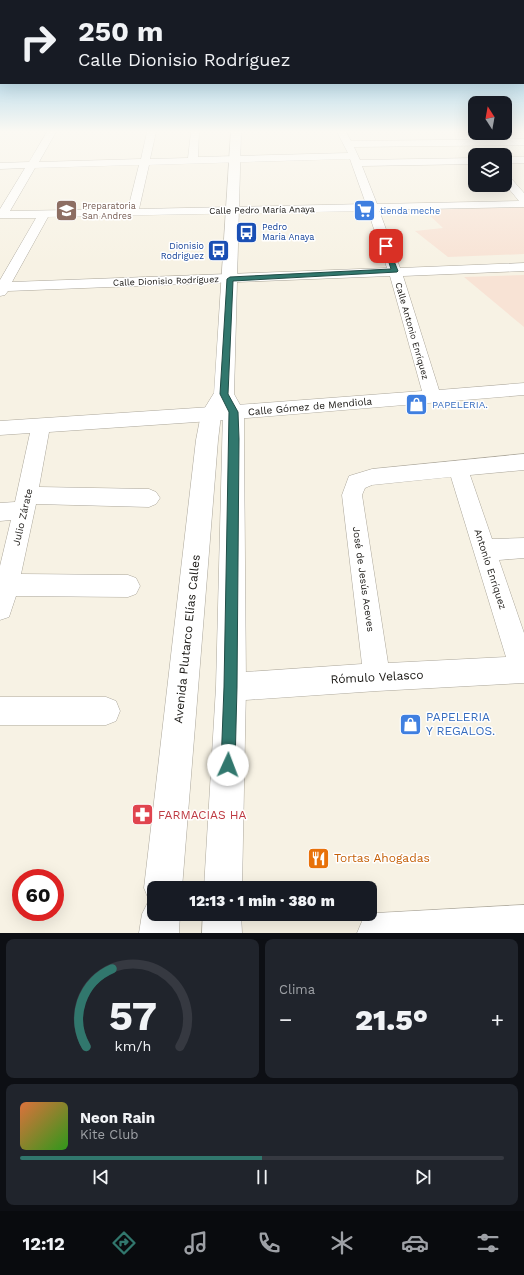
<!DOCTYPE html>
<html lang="es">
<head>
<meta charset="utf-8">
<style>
	:root { --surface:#171b24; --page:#20242c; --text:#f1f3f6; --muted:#9ea1a6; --line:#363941; --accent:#31776d }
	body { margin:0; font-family:"Work Sans",sans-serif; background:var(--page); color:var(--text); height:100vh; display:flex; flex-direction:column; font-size:15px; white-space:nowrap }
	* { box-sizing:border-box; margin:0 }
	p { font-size:13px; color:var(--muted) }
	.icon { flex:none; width:22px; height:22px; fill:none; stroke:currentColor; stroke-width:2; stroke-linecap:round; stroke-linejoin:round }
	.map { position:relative; height:933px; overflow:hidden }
	.drawer { display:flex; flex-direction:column; gap:6px; padding:6px; background:#0d0f14; flex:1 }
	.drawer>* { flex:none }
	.top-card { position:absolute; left:0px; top:0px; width:524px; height:84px; box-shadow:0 4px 16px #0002; background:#171b24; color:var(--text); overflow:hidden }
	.needle { width:26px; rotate:349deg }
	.controls { position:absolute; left:468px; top:96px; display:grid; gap:8px }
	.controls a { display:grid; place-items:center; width:44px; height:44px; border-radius:8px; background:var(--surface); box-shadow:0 4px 16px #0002; font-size:20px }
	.speed { position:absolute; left:12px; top:869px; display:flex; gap:8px; font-size:20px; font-weight:700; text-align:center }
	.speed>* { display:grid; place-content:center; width:52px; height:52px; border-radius:50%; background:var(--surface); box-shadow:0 4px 16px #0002; line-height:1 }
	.speed .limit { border:6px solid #d22; background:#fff; color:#111 }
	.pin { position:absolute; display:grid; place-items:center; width:34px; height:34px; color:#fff; margin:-17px; border-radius:8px; box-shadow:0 2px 6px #0006 }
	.me { position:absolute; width:44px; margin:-22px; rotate:2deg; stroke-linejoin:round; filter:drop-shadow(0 0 3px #0008) }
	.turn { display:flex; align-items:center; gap:14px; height:84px; padding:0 12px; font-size:18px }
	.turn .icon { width:52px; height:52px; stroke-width:2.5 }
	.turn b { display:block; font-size:28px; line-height:34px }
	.big { font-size:30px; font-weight:800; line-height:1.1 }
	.drawer .widget { flex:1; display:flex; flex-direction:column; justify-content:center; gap:6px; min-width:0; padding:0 14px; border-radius:8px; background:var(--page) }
	.drawer .dial { align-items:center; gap:0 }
	.dial svg { height:104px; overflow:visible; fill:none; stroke:var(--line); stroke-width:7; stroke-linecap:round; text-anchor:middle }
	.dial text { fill:var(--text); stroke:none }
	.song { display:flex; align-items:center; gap:12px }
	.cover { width:48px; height:48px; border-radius:6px; background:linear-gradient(135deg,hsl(20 70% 55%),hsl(110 70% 35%)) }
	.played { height:4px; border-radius:2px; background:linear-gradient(90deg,var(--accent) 50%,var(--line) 50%) }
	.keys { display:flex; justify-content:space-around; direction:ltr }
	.heat { display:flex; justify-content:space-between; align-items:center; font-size:22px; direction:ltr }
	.drawer .tiles { flex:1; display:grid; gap:6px; grid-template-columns:1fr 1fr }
	.widget:last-child { grid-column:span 2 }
	.trip { position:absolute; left:147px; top:881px; width:230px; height:40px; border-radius:8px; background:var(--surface); box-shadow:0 4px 16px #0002; font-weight:800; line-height:40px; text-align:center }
	.tabs { display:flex; height:64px; justify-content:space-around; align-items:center; background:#090b0e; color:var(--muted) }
	.tabs .icon { width:28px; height:28px }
	.tabs .selected { color:var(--accent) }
	.tabs b { font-size:18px; color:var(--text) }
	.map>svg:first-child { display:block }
	.education { fill:#f8e3d5 }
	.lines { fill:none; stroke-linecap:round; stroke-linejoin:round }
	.minor-casing { stroke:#aca79b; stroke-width:1 }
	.secondary-casing { stroke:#aca79b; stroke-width:1 }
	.primary-casing { stroke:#aca79b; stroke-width:1 }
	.minor { fill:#fff; fill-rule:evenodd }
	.secondary { fill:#fff; fill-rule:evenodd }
	.primary { fill:#fff; fill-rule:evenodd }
	.route { fill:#31776d; stroke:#204d47 }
	.labels { text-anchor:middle; stroke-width:3; stroke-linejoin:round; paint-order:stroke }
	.far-education-label { font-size:9px; fill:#785e54; stroke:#fff; text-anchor:start }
	.far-street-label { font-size:9px; fill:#161410; stroke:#fff }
	.far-shop-label { font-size:9px; fill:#366cbe; stroke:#fff; text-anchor:start }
	.far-transit-label { font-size:9px; fill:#164399; stroke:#fff; text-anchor:start }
	.shop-label { font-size:10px; fill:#366cbe; stroke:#fff; text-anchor:start }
	.street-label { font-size:10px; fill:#161410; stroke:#fff }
	.near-street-label { font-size:12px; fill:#161410; stroke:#fff }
	.near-shop-label { font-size:12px; fill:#366cbe; stroke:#fff; text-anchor:start }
	.near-health-label { font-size:12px; fill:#be3a42; stroke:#fff; text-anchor:start }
	.near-food-label { font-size:12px; fill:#c56008; stroke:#fff; text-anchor:start }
</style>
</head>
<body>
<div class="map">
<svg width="524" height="933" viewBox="0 0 524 933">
	<rect width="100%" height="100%" fill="#f7f2e4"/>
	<g class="education">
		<path d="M 524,207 L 524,254 L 448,257 L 415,231 L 443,228 L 424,210 Z"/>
		<path d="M 524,275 L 524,327 L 464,277 Z"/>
	</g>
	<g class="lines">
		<defs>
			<g id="minor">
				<path d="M 47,132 L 56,132 L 39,162 L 141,159 L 147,132 L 156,132 L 150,159 L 188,158 L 191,132 L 199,132 L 198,157 L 348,153 L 337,132 L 346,132 L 351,141 L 524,139 L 524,145 L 354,147 L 360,160 L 475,158 L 475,164 L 362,166 L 377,204 L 519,201 L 505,184 L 505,175 L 509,176 L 524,193 L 524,207 L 379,210 L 400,268 L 524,263 L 524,271 L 403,276 L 439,390 L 524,383 L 524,395 L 211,421 L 49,432 L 39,487 L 149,489 L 156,492 L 160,498 L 156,504 L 149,507 L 36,504 L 21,574 L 128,575 L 136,578 L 140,586 L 136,594 L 128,597 L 16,596 L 9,617 L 0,620 L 0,566 L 11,520 L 0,521 L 0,503 L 15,502 L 30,433 L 0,435 L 0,421 L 211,407 L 422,391 L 390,276 L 8,291 L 5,295 L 0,296 L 0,280 L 36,218 L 0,218 L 0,209 L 25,168 L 0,169 L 0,163 L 29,162 ZM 350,159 L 366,204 L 139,209 L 149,165 ZM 139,165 L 128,209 L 10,211 L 35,168 ZM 368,211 L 387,268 L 12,282 L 48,217 Z"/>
				<rect x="505" y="157" width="19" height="6"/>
				<path d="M 524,454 L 524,470 L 470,475 L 492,539 L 524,538 L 524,558 L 499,560 L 524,633 L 524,683 L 377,691 L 231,701 L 221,697 L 217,687 L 221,677 L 231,673 L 362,664 L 342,495 L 349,476 L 372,469 ZM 451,477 L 506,657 L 388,663 L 362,495 L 365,488 L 372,485 Z"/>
				<path d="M 0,697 L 106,697 L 116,701 L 120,711 L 116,721 L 106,725 L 0,725 Z"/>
			</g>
			<path id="secondary" d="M 524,905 L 524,933 L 357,933 L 363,919 L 377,913 Z"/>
			<g id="primary">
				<path d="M 231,132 L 241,132 L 234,394 L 244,412 L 244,439 L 246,687 L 242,888 L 204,888 L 216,687 L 223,411 L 221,415 L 218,440 L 182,888 L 154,888 L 154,914 L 180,914 L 179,933 L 139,933 L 142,914 L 149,900 L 144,888 L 196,440 L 201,414 L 214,393 Z"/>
				<path d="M 203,914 L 241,914 L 242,933 L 202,933 Z"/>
			</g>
		</defs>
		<use href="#minor" class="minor-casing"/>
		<use href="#secondary" class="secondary-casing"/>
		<use href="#primary" class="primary-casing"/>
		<use href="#minor" class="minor"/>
		<use href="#secondary" class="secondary"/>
		<use href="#primary" class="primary"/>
	</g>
	<linearGradient id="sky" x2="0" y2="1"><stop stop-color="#67b7e2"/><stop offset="0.5" stop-color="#fbf9f3"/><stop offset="1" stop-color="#fbf9f3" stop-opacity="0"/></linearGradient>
	<rect width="524" height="263" fill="url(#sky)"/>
	<path class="route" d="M 383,244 L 388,246 L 398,271 L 397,272 L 233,281 L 228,394 L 238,412 L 239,439 L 237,687 L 235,765 L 233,769 L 228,771 L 223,769 L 221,765 L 224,687 L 229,412 L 220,394 L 227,279 L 230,277 L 391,269 Z"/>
	<defs>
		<symbol id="university-square" viewBox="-11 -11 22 22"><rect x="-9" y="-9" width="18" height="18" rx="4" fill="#8d6e63" stroke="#fff"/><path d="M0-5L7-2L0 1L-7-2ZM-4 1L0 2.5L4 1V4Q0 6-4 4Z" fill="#fff"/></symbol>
		<symbol id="supermarket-square" viewBox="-11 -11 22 22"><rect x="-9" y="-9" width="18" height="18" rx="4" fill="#3f7fe0" stroke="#fff"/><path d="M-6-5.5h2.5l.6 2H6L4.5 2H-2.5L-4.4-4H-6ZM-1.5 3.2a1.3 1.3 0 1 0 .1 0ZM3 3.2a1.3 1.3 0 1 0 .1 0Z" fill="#fff"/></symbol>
		<symbol id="bus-square" viewBox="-11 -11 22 22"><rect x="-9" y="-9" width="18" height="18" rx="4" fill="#1a4fb4" stroke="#fff"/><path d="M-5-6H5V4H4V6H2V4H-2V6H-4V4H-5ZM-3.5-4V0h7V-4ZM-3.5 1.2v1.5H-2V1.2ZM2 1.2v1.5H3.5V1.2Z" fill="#fff"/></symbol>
		<symbol id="shop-square" viewBox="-11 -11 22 22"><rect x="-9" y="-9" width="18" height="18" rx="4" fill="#3f7fe0" stroke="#fff"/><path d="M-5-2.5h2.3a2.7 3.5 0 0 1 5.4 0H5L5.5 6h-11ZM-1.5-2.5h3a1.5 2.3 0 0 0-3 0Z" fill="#fff"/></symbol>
		<symbol id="pharmacy-square" viewBox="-11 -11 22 22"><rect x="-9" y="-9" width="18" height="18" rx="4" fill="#e0444e" stroke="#fff"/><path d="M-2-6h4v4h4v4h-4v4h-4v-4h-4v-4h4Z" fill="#fff"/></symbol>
		<symbol id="restaurant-square" viewBox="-11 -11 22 22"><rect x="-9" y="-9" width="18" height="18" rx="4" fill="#e8710a" stroke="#fff"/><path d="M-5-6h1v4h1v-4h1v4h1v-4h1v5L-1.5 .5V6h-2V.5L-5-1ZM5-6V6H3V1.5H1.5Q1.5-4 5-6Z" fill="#fff"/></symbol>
	</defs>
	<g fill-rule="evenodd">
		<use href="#university-square" x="54" y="198" width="25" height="25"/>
		<use href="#supermarket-square" x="352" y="198" width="25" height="25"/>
		<use href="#bus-square" x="234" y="220" width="25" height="25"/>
		<use href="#bus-square" x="206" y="238" width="25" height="25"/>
		<use href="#shop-square" x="404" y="392" width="25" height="25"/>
		<use href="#shop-square" x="398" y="712" width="25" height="25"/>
		<use href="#pharmacy-square" x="130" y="802" width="25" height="25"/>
		<use href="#restaurant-square" x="306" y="846" width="25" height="25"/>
	</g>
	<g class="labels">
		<g class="far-education-label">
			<text x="82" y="209">Preparatoria<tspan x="82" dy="10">San Andres</tspan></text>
		</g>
		<g class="far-street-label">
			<text transform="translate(262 210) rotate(-1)" y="3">Calle Pedro María Anaya</text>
			<text transform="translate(166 281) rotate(-2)" y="3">Calle Dionisio Rodríguez</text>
			<text transform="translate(412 331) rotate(74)" y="3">Calle Antonio Enríquez</text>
		</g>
		<g class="far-shop-label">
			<text x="380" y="214">tienda meche</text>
		</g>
		<g class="far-transit-label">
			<text x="262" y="230">Pedro<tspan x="262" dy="10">Maria Anaya</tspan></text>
			<text x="204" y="249" text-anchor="end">Dionisio<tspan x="204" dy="10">Rodriguez</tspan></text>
		</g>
		<g class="shop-label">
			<text x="432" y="408">PAPELERIA.</text>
		</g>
		<g class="street-label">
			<text transform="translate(310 406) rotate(-5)" y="4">Calle Gómez de Mendiola</text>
			<text transform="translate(22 517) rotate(-77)" y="4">Julio Zárate</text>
			<text transform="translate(491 569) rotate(72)" y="4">Antonio Enríquez</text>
			<text transform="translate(364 579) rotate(82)" y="4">José de Jesús Aceves</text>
		</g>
		<g class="near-street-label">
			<text transform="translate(187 639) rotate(-84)" y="4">Avenida Plutarco Elías Calles</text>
			<text transform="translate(377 677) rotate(-3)" y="4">Rómulo Velasco</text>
		</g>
		<g class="near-shop-label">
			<text x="426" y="721">PAPELERIA<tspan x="426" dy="14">Y REGALOS.</tspan></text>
		</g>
		<g class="near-health-label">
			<text x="158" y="819">FARMACIAS HA</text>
		</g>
		<g class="near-food-label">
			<text x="334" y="862">Tortas Ahogadas</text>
		</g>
	</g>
</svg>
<div class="controls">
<a><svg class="needle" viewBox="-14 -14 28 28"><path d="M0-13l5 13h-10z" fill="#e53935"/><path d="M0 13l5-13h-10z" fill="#9ea1a6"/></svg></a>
<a><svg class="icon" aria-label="layers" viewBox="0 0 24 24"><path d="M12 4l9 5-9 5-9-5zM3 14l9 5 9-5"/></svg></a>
</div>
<div class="speed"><div class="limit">60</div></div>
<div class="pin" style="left:386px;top:246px;background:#d93025"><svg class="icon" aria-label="arrive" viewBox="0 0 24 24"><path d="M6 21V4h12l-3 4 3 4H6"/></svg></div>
<svg class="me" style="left:228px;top:765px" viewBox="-20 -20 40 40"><circle r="19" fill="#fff"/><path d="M0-13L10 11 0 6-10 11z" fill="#31776d"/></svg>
<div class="trip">12:13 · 1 min · 380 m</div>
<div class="top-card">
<div class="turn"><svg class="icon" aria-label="right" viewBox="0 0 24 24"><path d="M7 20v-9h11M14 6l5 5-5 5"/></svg><div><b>250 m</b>Calle Dionisio Rodríguez</div></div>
</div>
</div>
<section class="drawer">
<div class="tiles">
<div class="widget dial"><svg viewBox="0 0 100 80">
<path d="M14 69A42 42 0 1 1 86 69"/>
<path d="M14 69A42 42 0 0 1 34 9" stroke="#31776d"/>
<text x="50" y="56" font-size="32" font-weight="700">57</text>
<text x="50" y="72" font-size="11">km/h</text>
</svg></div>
<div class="widget"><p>Clima</p>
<div class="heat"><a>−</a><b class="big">21.5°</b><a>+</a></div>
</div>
<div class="widget">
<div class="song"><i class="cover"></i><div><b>Neon Rain</b><p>Kite Club</p></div></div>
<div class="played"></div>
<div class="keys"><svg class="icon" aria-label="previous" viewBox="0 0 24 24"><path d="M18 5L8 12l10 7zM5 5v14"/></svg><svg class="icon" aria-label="pause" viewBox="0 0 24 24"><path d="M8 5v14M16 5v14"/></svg><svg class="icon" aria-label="next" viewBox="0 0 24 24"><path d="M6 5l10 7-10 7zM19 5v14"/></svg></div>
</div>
</div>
</section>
<nav class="tabs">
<b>12:12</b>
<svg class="icon selected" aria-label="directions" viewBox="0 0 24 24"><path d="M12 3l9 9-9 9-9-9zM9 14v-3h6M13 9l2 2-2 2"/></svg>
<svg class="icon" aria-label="music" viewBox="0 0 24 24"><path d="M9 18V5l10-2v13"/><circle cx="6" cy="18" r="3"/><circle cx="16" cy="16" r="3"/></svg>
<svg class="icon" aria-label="phone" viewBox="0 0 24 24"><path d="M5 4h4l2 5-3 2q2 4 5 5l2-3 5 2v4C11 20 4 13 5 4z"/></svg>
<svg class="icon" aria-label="climate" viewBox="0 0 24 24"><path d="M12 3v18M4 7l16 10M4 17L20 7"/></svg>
<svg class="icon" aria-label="car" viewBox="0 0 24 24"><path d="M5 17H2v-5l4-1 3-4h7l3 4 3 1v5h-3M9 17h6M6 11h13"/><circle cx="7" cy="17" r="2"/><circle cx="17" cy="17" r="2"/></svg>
<svg class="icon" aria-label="filters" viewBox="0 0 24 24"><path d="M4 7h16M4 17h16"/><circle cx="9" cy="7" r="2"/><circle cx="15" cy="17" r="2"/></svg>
</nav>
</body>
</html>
